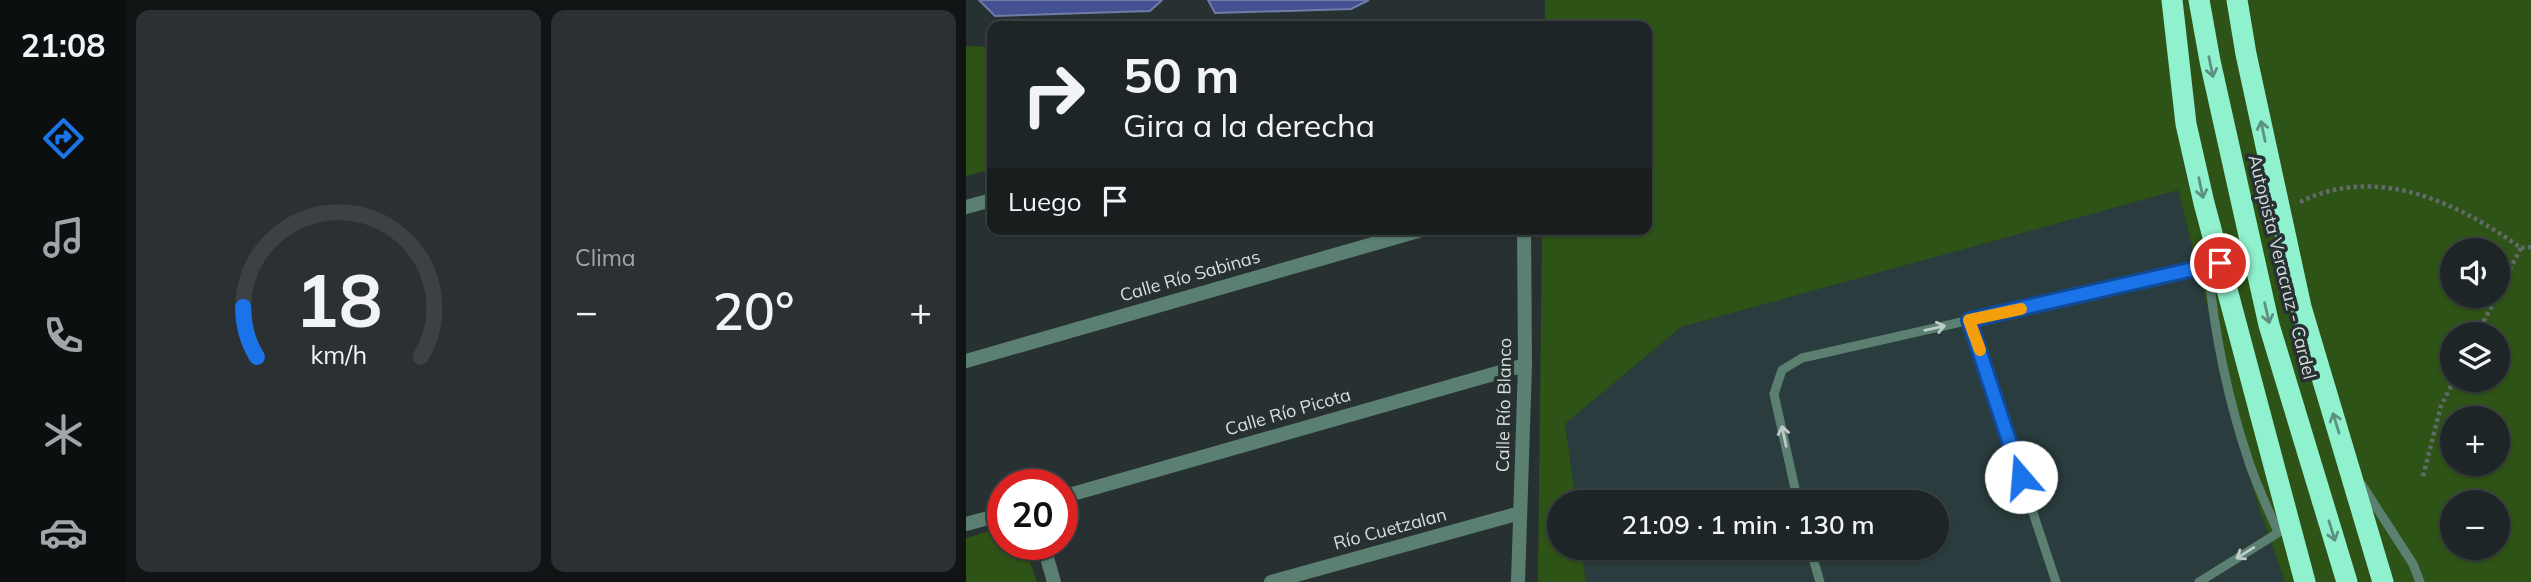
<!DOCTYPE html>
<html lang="es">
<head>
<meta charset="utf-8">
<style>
	:root { --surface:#1e2526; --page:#2b3132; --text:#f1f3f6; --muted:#a1a5a7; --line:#3c4243; --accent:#1a73e8 }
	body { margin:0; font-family:Mulish,sans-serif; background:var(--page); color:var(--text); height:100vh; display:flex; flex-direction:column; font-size:26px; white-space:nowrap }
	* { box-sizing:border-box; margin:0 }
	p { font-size:23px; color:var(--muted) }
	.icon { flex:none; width:38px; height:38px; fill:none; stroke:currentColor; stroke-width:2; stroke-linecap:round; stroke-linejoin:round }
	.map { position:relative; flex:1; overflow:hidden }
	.side { display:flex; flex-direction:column; gap:10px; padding:10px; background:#101415; width:840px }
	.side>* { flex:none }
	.guide { position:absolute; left:21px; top:21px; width:665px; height:214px; border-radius:14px; box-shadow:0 2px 5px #0004,0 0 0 2px var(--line); background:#1e2526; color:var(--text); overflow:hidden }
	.buttons { position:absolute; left:1474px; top:238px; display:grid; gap:14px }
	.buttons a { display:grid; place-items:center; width:70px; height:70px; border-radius:50%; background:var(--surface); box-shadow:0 2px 5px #0004,0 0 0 2px var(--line); font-size:35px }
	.speed { position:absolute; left:21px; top:469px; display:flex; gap:14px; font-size:35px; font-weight:700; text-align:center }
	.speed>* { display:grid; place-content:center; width:91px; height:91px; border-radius:50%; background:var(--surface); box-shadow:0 2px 5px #0004,0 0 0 2px var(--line); line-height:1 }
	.speed .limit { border:10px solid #d22; background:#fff; color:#111 }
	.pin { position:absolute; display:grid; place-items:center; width:60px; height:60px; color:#fff; margin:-30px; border:4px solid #fff; border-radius:50%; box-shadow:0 2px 7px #0007 }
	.me { position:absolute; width:77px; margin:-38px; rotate:342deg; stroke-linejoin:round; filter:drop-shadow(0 0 5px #0008) }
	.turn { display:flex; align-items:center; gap:24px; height:147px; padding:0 21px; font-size:32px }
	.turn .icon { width:91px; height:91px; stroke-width:2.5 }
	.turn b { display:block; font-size:49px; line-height:60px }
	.then { display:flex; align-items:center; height:66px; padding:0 21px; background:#0003; gap:14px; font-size:26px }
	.big { font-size:52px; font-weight:600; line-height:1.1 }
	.side .widget { flex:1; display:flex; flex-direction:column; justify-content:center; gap:10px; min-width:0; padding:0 24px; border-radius:14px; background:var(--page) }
	.side .dial { align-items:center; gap:0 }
	.dial svg { height:182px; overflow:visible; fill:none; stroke:var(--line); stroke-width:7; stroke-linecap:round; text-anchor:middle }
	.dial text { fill:var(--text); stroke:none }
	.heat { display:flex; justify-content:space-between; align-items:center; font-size:38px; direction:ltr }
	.side .tiles { flex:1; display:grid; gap:10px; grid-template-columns:repeat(2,1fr) }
	.trip { position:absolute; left:581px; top:490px; width:402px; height:70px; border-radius:35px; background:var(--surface); box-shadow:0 2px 5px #0004,0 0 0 2px var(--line); font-weight:600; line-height:70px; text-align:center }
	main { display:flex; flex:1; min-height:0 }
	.tabs { display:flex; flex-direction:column; width:126px; justify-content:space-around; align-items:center; background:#0c0f0f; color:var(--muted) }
	.tabs .icon { width:49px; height:49px }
	.tabs .current { color:var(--accent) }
	.tabs b { font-size:32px; color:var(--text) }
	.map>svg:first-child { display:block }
	.built { fill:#2a3c3d }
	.green { fill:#2e5316; fill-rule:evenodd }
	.water { fill:#435190; stroke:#707ba7; stroke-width:2 }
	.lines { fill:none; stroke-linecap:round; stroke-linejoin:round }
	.path { stroke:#626a6b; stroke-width:4.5; stroke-dasharray:3.5 3.5; stroke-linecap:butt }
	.service { stroke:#5b8072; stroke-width:9 }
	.minor { stroke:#5b8072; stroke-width:14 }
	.motorway { stroke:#90f1cf; stroke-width:21 }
	.oneway { stroke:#5c9180 }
	.oneway2 { stroke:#bfcbc8 }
	.route-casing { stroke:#114b97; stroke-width:18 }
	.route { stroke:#1a73e8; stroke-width:12 }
	.slow { stroke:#f59e0b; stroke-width:12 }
	.labels { text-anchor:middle; stroke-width:7; stroke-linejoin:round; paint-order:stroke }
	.street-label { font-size:18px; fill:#d8dede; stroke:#283132 }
</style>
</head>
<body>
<main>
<nav class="tabs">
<b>21:08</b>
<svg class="icon current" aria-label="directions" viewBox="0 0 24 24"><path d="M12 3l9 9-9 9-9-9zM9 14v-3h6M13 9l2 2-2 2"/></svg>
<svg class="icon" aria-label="music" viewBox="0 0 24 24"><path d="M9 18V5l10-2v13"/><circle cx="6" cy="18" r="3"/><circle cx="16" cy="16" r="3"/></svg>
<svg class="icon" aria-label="phone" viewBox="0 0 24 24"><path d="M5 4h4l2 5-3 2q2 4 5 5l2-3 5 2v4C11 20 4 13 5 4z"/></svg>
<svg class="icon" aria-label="climate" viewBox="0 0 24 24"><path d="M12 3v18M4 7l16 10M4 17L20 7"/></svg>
<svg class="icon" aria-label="car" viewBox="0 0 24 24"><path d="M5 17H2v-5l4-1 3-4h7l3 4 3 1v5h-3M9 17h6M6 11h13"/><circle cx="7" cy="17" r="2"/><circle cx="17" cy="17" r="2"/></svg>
</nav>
<section class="side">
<div class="tiles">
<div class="widget dial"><svg viewBox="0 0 100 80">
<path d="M14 69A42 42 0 1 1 86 69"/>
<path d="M14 69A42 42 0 0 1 8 47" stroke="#1a73e8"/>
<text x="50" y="56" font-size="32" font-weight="700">18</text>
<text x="50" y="72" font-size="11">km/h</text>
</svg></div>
<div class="widget"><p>Clima</p>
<div class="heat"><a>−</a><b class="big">20°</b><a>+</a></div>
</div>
</div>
</section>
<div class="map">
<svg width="1565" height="582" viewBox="0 0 1565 582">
	<rect width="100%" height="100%" fill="#283132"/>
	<path class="built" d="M 1212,189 L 1288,493 L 1319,582 L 620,582 L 615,548 L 971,548 L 971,502 L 610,502 L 599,424 L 715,327 Z"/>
	<g class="green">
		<path d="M 579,0 L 1565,0 L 1565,582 L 1319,582 L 1288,493 L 1212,190 L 715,327 L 599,424 L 610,502 L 593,502 L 593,548 L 615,548 L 620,582 L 572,582 L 576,229 L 681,229 L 681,26 L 579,26 ZM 1486,250 L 1531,250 L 1531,296 L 1486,296 ZM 1486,334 L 1531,334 L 1531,380 L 1486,380 ZM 1486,418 L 1531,418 L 1531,464 L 1486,464 ZM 1486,502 L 1531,502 L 1531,548 L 1486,548 Z"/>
		<path d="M 0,46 L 26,47 L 26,169 L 0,176 Z"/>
		<path d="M 37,527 L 37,544 L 58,544 L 71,582 L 0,582 L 0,538 Z"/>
	</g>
	<g class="water">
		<path d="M 13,0 L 196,0 L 184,11 L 29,16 Z"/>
		<path d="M 242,0 L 403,0 L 385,9 L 249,13 Z"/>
	</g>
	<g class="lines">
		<g class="path">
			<path d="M 1334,202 C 1411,164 1491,202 1555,248 L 1531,294"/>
			<path d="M 1555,248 L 1565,247"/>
			<path d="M 1511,334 L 1531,296"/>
			<path d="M 1457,476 L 1475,406 L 1488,380"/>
		</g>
		<g class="service">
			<path d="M 1242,266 C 1248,331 1262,400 1283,462 C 1291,486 1302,509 1312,532"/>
			<path d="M 1003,320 L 1090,582"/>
			<path d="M 1396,485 L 1447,564 L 1454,582"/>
			<path d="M 832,502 L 808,394 L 816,370 L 836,358 L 1252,264"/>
			<path d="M 844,548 L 854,582"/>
			<path d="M 1233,582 L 1315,531"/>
		</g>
		<g class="minor">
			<path d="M 0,207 L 26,200"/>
			<path d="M 0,361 L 459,229"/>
			<path d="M 96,497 L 559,365"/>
			<path d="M 0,524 L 37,514"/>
			<path d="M 77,544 L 88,582"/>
			<path d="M 305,582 L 554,513"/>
			<path d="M 552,582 L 559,365 L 558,229"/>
		</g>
		<g class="motorway">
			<path d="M 1206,0 L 1220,124 L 1238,203 L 1339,582"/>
			<path d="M 1233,0 L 1244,61 L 1303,325 L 1381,582"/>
			<path d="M 1271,0 L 1280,54 L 1335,307 L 1417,582"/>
		</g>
	</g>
	<defs><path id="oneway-shaft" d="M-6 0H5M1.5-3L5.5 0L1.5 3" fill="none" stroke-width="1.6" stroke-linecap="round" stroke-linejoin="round" transform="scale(1.75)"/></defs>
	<g class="oneway">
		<use href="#oneway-shaft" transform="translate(1245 67) rotate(78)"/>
		<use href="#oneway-shaft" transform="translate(1297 131) rotate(-102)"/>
		<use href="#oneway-shaft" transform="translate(1235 188) rotate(78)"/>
		<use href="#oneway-shaft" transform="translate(1301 313) rotate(77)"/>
		<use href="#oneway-shaft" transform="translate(1370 423) rotate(-107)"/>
		<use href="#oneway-shaft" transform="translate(1366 531) rotate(73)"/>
	</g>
	<g class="oneway2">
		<use href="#oneway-shaft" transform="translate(969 328) rotate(-13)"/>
		<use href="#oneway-shaft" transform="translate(818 436) rotate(-102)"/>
		<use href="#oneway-shaft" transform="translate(1279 553) rotate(148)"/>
	</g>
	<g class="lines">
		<defs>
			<path id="route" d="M 1055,477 L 1003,320 L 1254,263"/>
		</defs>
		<use href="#route" class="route-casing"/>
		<use href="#route" class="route"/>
		<path class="slow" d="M 1014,350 L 1003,320 L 1055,309"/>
	</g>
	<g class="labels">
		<g class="street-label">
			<text transform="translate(1316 267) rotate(76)" y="6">Autopista Veracruz - Cardel</text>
			<text transform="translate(224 276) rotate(-16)" y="6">Calle Río Sabinas</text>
			<text transform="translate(538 405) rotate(-89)" y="6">Calle Río Blanco</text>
			<text transform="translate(322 412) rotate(-16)" y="6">Calle Río Picota</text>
			<text transform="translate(424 529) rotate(-15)" y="6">Río Cuetzalan</text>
		</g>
	</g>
</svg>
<div class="buttons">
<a><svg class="icon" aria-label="sound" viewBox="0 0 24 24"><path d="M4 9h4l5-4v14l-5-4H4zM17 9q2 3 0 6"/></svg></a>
<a><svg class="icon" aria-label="layers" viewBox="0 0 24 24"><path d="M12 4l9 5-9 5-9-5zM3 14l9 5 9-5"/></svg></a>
<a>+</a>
<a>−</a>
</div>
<div class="speed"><div class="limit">20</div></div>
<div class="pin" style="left:1254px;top:263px;background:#d93025"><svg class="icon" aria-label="arrive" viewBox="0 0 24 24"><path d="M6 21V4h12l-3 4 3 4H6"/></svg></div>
<svg class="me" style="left:1055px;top:477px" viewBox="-20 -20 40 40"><circle r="19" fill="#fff"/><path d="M0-13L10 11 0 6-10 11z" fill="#1a73e8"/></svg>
<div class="trip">21:09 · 1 min · 130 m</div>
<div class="guide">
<div class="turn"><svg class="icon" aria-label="right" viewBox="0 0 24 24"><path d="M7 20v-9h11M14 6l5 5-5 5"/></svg><div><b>50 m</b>Gira a la derecha</div></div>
<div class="then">Luego<svg class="icon" aria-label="arrive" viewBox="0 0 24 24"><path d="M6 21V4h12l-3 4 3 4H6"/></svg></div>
</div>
</div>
</main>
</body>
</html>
